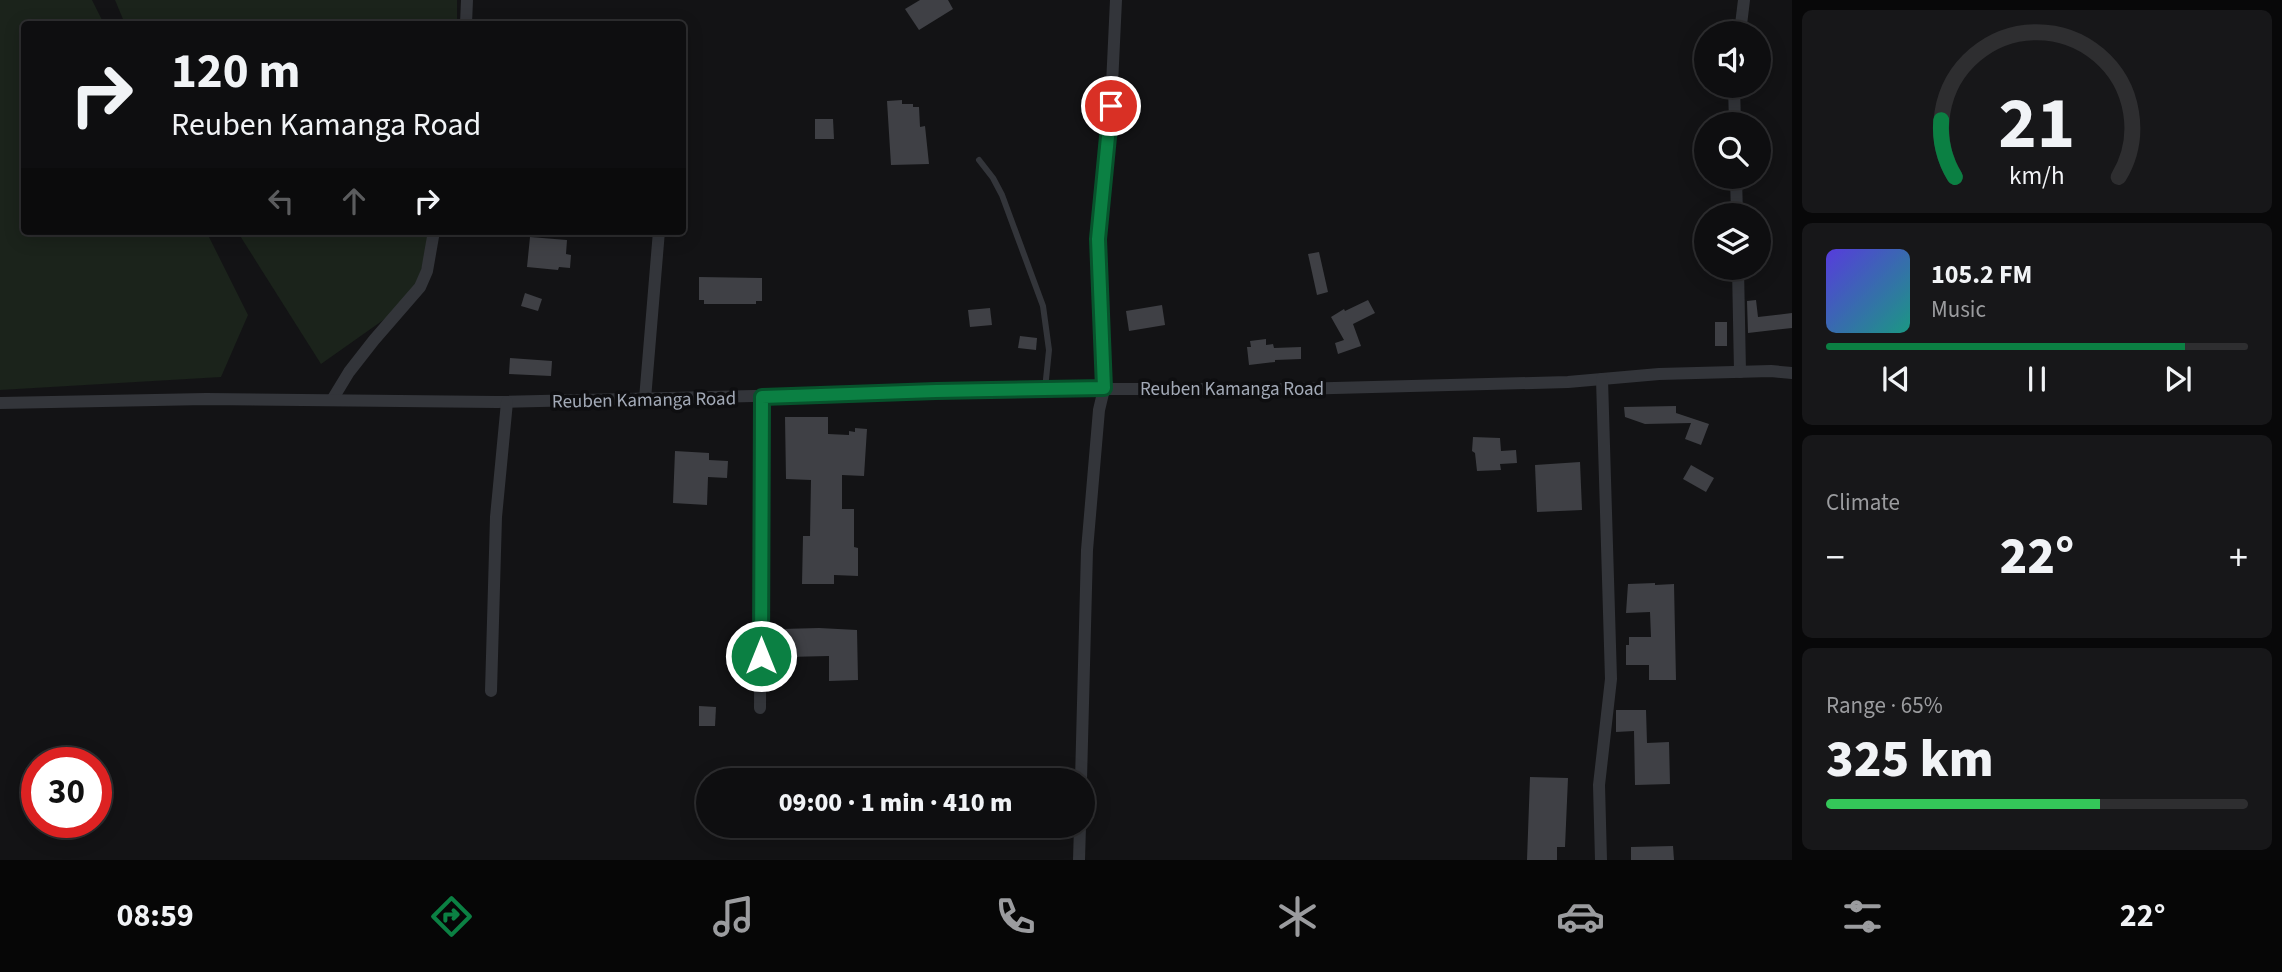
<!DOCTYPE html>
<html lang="en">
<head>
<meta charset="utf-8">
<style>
	:root { --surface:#0e0e10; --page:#171719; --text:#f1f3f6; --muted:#9b9c9f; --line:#2e2e30; --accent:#0b8043 }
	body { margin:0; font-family:"Source Sans 3",sans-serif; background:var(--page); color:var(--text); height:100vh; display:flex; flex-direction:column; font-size:26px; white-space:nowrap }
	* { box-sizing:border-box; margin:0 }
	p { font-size:23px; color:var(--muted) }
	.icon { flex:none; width:38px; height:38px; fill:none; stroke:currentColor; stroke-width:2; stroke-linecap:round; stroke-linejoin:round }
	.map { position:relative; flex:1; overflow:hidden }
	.panel { display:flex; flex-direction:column; gap:10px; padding:10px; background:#080809; width:490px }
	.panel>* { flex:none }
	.hud { position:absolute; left:21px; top:21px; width:665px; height:214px; border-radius:7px; box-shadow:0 4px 18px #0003,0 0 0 2px var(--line); background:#0e0e10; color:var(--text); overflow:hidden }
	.buttons { position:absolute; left:1694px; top:21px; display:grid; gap:14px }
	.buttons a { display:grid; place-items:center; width:77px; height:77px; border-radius:50%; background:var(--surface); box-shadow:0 4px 18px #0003,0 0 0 2px var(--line); font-size:35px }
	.speed { position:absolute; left:21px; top:747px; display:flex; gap:14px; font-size:35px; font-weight:700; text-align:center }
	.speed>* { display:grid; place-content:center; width:91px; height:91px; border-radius:50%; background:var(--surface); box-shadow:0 4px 18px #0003,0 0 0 2px var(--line); line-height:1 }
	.speed .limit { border:10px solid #d22; background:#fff; color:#111 }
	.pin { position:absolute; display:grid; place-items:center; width:60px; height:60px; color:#fff; margin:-30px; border:4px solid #fff; border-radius:50%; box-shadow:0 2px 7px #0007 }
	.me { position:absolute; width:77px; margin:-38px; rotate:0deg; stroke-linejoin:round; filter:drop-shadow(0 0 5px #0008) }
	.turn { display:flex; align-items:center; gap:24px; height:147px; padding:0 35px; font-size:32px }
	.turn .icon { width:91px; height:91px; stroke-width:2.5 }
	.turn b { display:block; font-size:49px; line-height:60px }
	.lanes { display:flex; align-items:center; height:66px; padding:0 35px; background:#0003; justify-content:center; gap:35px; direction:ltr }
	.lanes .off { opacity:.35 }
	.big { font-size:52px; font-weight:800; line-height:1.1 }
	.panel .card { flex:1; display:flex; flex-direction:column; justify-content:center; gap:10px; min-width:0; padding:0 24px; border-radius:10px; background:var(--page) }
	.panel .dial { align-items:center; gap:0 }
	.dial svg { height:182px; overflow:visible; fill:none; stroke:var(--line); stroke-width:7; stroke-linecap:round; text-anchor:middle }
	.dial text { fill:var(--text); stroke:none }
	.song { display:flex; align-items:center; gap:21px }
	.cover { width:84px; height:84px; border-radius:10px; background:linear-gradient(135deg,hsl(250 70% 55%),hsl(170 70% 35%)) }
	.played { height:7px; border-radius:4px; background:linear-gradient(90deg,var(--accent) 85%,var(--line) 85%) }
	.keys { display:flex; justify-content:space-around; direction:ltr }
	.heat { display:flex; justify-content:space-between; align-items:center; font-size:38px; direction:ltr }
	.charge { height:10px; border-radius:5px; background:linear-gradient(90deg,#34c759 65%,var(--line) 0) }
	.trip { position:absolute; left:696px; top:768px; width:399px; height:70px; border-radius:35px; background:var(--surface); box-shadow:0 4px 18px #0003,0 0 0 2px var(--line); font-weight:800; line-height:70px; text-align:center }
	.dock { display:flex; height:112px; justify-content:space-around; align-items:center; background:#060606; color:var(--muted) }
	.dock .icon { width:49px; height:49px }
	.dock .current { color:var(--accent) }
	.dock b { font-size:32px; color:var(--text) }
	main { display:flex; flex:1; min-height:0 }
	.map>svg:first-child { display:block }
	.green { fill:#1b231b }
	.building { fill:#3f4045 }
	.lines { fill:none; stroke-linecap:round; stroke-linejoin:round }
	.lane { stroke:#33353a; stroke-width:6 }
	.street { stroke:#33353a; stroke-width:12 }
	.route-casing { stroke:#07532c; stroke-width:18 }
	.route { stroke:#0b8043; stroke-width:12 }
	.labels { text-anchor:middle; stroke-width:7; stroke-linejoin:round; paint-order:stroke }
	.street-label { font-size:19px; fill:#a3aab7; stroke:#0e0e10 }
</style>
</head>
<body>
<main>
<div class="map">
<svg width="1792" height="860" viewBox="0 0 1792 860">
	<rect width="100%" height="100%" fill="#131315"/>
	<g class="green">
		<path d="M 0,0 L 92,0 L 104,24 L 24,24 L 24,231 L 206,231 L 248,315 L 221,377 L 0,390 Z"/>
		<path d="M 115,0 L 457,0 L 457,24 L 125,24 Z"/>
		<path d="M 237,231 L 431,231 L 418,282 L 389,316 L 321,364 Z"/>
	</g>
	<g class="building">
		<path d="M 920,0 L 948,0 L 953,9 L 919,30 L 905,9 Z"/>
		<path d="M 902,100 L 902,104 L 913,104 L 913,107 L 919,107 L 920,127 L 925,126 L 929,164 L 891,165 L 887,101 Z"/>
		<path d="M 815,119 L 833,119 L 834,139 L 815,139 Z"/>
		<path d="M 530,237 L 567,240 L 566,254 L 571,255 L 570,268 L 559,267 L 558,270 L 527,267 Z"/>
		<path d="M 1319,252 L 1328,292 L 1317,295 L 1308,254 Z"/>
		<path d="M 699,277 L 762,278 L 762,301 L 756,301 L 756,304 L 704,304 L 704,300 L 699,300 Z"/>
		<path d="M 525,293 L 542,299 L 538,311 L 521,306 Z"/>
		<path d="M 1368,300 L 1375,313 L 1353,324 L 1361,346 L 1338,354 L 1335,343 L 1344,340 L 1331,317 L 1344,309 L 1345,311 Z"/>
		<path d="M 1756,300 L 1758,317 L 1792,313 L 1792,328 L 1748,333 L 1747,301 Z"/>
		<path d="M 1162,305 L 1165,325 L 1129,331 L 1126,311 Z"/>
		<path d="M 990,308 L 992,325 L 970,327 L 968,310 Z"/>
		<rect x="1715" y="322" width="12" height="24"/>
		<path d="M 1020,336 L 1037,338 L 1036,350 L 1018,348 Z"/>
		<path d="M 1266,339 L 1266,345 L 1273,344 L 1274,348 L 1301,347 L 1301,359 L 1275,360 L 1275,362 L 1249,365 L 1247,347 L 1251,347 L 1250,341 Z"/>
		<path d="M 510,358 L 552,361 L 551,376 L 509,374 Z"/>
		<path d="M 1676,406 L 1676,413 L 1709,424 L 1701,445 L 1685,439 L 1691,423 L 1645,424 L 1625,417 L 1624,407 Z"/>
		<path d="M 785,417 L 828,417 L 828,434 L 849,435 L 849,431 L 855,432 L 855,428 L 867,429 L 864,476 L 842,475 L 842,509 L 854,509 L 854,547 L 858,548 L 858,576 L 834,575 L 834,584 L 802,584 L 803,536 L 810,536 L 811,480 L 786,479 Z"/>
		<path d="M 1473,437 L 1500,438 L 1501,451 L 1516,450 L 1517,463 L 1500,464 L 1501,470 L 1477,471 L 1475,453 L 1472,451 Z"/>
		<path d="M 675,451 L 709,453 L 709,460 L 728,461 L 727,478 L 708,477 L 707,505 L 673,503 Z"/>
		<path d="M 1580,462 L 1582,510 L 1537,512 L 1535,465 Z"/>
		<path d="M 1691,465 L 1714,478 L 1706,492 L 1683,479 Z"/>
		<path d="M 1655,583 L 1655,585 L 1674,584 L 1676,680 L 1649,680 L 1649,665 L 1626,665 L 1626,645 L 1629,645 L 1629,637 L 1651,637 L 1650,612 L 1626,613 L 1628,584 Z"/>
		<path d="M 819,628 L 857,630 L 858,680 L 829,681 L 829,656 L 787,657 L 787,653 L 779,653 L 778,633 L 782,633 L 782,629 Z"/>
		<path d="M 699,706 L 716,707 L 715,726 L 699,726 Z"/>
		<path d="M 1616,710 L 1646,710 L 1647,743 L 1669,742 L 1670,784 L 1635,785 L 1634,731 L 1616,732 Z"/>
		<path d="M 1530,777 L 1568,778 L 1565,847 L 1557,847 L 1557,860 L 1527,860 Z"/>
		<path d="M 1673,846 L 1674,860 L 1631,860 L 1631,847 Z"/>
	</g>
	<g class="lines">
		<path class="lane" d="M 979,160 L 993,178 L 1002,195 L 1043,306 L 1049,350 L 1045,389"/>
		<g class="street">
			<path d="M 466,24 L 467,0"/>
			<path d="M 1740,33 L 1744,0"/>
			<path d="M 1734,86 L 1735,124"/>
			<path d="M 1736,177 L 1737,215"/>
			<path d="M 1738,268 L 1740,372"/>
			<path d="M 645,399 L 659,231"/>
			<path d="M 332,400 L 349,372 L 374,340 L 420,287 L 427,271 L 434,231"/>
			<path d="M 0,403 L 206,399 L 497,402 L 1045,389 L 1296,389 L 1568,382 L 1659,374 L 1771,371 L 1792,373"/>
			<path d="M 491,691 L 496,517 L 507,402"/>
			<path d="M 760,708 L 762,397"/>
			<path d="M 1081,780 L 1087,550 L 1099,410 L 1104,389 L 1098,239 L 1111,106 L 1116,0"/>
			<path d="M 1079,860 L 1080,826"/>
			<path d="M 1601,860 L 1599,785 L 1611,679 L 1602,379"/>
		</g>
	</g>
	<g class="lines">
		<defs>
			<path id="route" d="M 761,656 L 762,397 L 936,391 L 1104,388 L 1098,239 L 1111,106"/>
		</defs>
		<use href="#route" class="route-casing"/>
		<use href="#route" class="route"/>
	</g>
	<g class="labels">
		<g class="street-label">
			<text x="1232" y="395">Reuben Kamanga Road</text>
			<text transform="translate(644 399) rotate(-1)" y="7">Reuben Kamanga Road</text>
		</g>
	</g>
</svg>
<div class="buttons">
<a><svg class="icon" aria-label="sound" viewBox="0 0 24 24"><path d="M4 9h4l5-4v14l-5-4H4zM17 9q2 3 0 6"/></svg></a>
<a><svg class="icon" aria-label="search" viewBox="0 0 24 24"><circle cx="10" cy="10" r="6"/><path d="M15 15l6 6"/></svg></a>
<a><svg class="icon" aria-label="layers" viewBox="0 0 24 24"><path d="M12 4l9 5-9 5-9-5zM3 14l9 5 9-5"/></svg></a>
</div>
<div class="speed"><div class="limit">30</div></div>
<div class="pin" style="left:1111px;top:106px;background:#d93025"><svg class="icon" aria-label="arrive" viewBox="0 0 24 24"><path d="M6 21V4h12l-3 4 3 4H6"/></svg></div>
<svg class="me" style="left:761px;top:656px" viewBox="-20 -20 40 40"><circle r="17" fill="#0b8043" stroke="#fff" stroke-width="3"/><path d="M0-11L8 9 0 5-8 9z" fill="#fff"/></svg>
<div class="trip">09:00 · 1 min · 410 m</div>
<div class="hud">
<div class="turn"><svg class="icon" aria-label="right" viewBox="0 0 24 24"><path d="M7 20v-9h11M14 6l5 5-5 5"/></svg><div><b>120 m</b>Reuben Kamanga Road</div></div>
<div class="lanes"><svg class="icon off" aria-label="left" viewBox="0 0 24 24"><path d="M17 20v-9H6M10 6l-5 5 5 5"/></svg><svg class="icon off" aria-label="ahead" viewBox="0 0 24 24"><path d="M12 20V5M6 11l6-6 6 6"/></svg><svg class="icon" aria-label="right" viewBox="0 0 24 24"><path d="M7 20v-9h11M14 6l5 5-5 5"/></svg></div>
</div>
</div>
<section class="panel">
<div class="card dial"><svg viewBox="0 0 100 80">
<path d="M14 69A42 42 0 1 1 86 69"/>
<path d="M14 69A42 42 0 0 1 8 44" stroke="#0b8043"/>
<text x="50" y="56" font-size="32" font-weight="700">21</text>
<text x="50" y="72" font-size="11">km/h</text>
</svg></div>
<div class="card">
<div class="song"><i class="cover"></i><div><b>105.2 FM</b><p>Music</p></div></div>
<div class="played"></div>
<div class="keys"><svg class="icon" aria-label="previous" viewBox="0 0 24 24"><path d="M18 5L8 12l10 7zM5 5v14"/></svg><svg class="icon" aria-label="pause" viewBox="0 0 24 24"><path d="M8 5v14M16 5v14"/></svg><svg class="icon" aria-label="next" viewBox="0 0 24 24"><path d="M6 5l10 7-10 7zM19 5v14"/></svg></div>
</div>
<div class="card"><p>Climate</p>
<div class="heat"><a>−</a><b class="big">22°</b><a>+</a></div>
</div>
<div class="card"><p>Range · 65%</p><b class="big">325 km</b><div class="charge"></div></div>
</section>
</main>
<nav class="dock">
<b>08:59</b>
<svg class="icon current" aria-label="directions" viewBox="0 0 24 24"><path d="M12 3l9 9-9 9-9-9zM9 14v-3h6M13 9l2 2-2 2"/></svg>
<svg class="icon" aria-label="music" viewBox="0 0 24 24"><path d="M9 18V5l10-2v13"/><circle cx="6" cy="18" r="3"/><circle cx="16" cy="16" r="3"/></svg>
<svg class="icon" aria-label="phone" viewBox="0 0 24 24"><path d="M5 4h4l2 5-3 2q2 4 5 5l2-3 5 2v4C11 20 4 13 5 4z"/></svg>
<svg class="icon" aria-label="climate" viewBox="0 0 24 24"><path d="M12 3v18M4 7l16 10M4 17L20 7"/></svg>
<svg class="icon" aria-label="car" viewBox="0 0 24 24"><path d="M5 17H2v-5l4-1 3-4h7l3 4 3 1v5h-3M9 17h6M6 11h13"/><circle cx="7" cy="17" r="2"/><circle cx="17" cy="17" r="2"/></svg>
<svg class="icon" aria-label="filters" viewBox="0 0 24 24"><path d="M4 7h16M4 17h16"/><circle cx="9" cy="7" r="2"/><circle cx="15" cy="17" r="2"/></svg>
<b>22°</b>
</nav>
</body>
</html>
